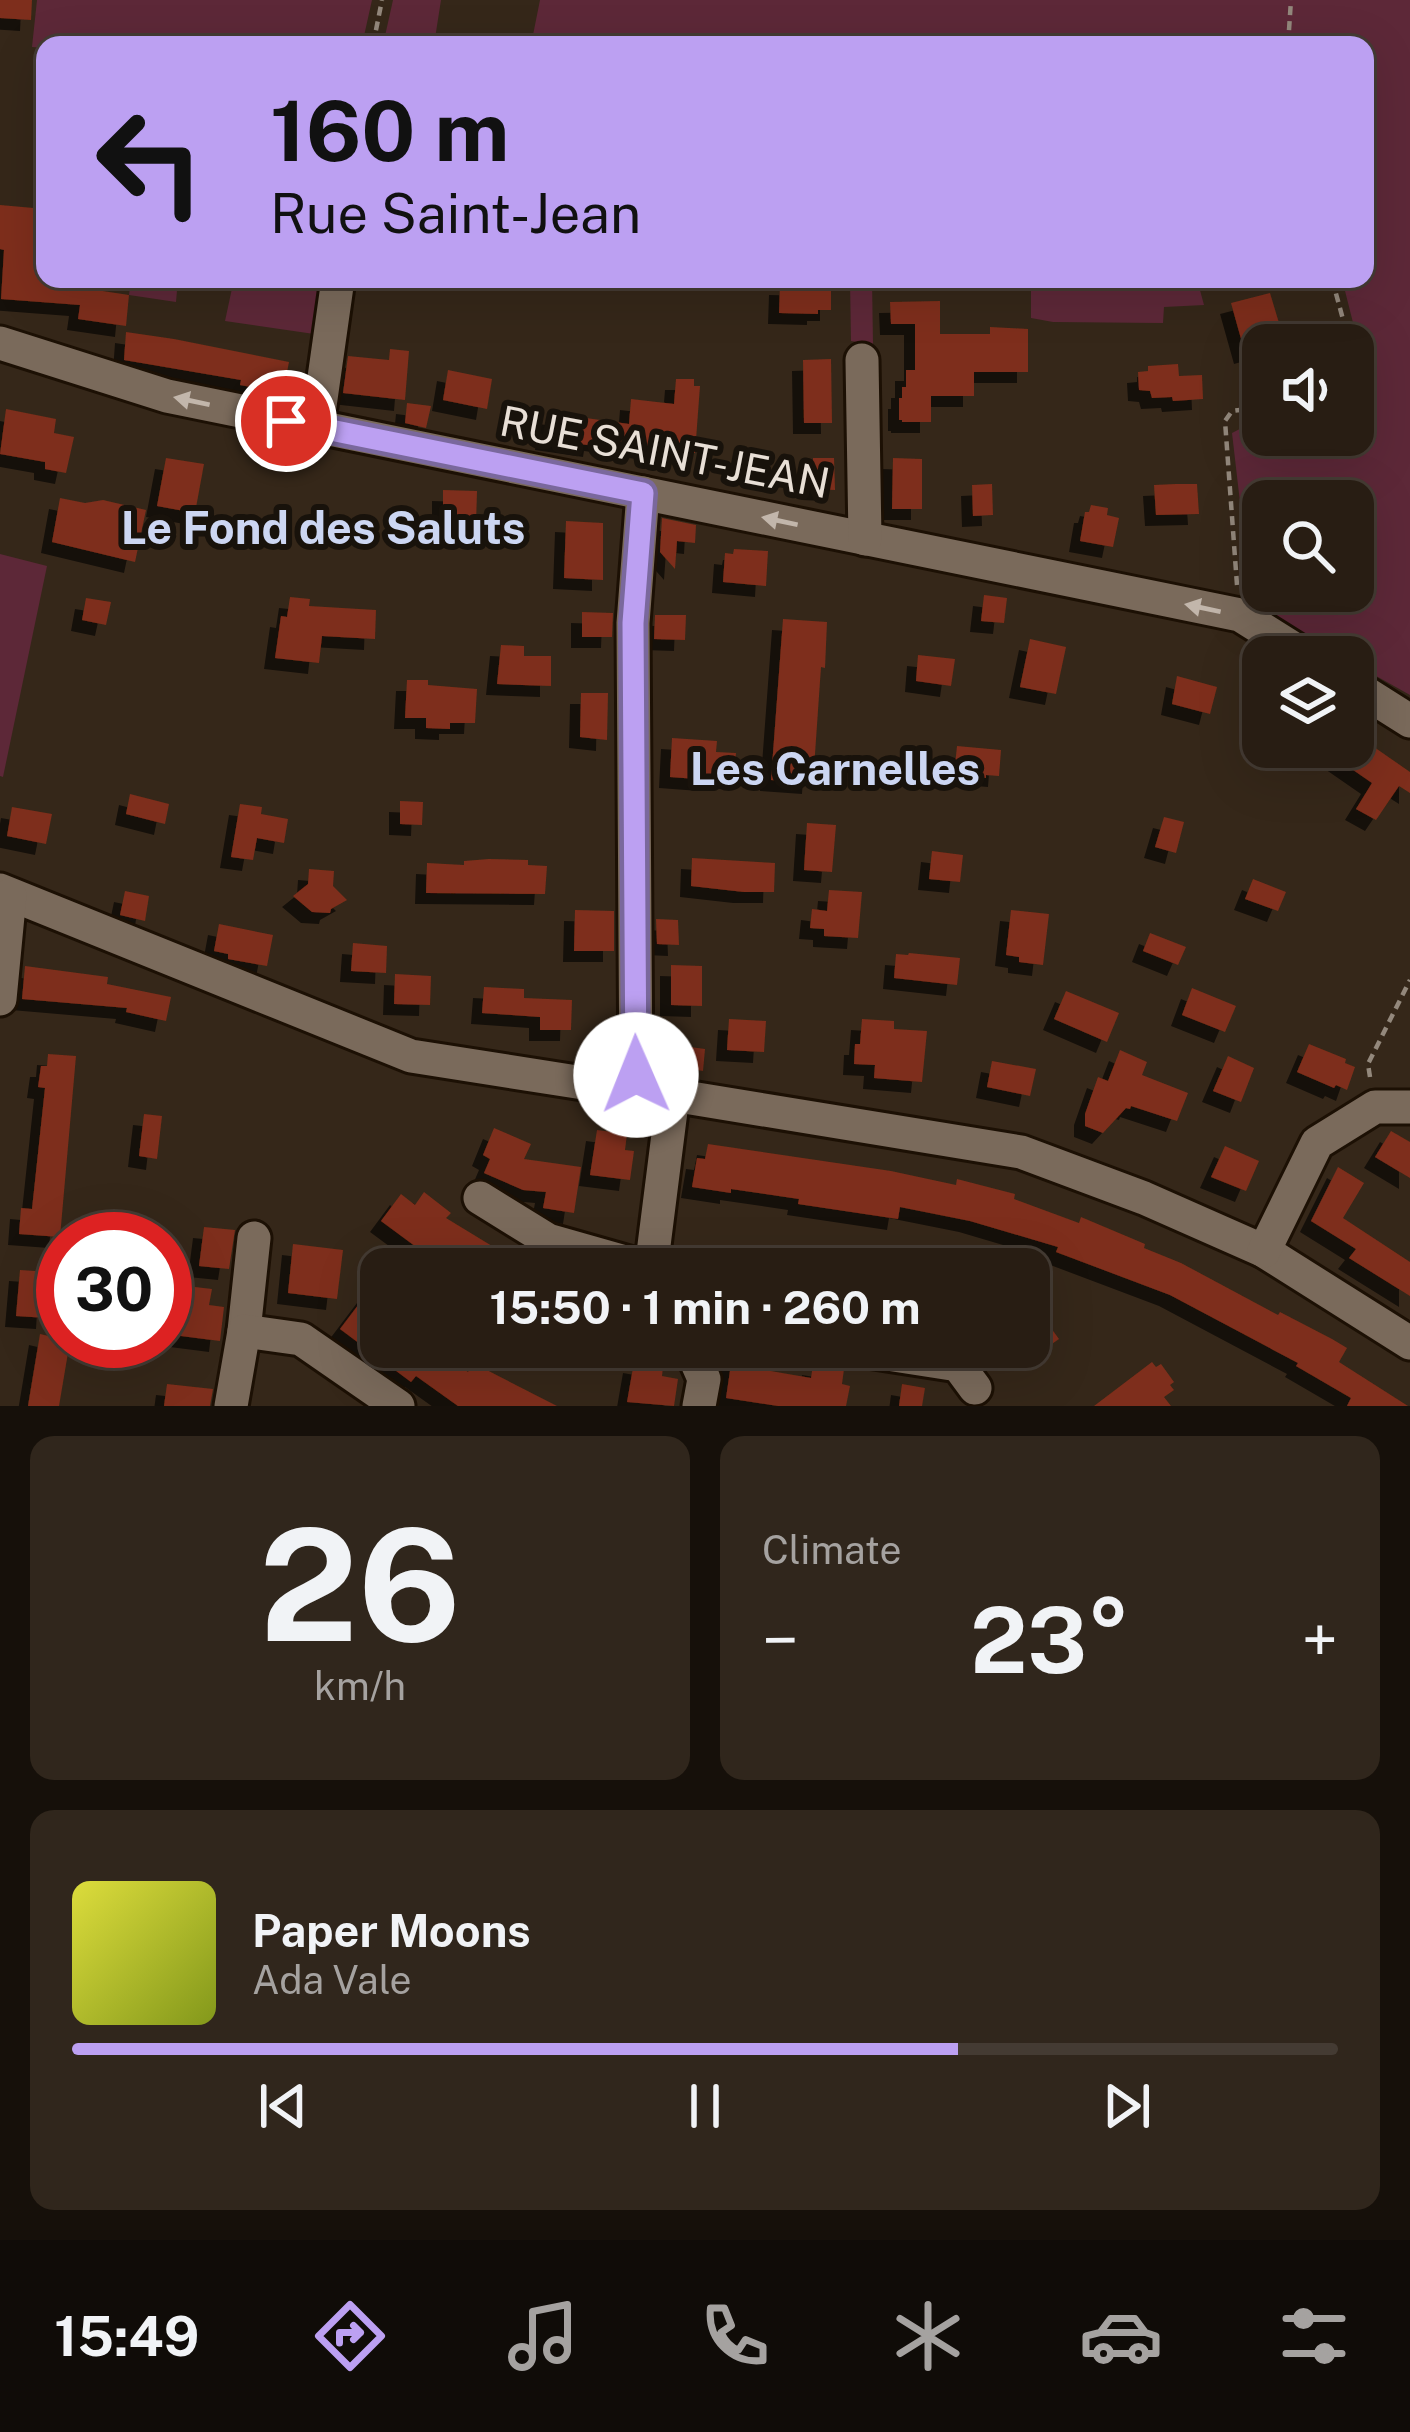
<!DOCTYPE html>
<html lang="en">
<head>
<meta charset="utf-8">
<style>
	:root { --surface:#281d13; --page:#30261c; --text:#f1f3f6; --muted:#a5a2a0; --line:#443b33; --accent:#bca0f2 }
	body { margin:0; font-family:"Public Sans",sans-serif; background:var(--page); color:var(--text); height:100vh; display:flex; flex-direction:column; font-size:45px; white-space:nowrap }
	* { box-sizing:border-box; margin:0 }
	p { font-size:39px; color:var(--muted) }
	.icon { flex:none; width:66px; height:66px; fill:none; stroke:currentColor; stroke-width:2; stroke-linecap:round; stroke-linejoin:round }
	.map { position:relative; height:1406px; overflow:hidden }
	.panel { display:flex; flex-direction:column; gap:30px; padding:30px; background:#16100a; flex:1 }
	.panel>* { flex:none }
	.guide { position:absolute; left:36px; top:36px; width:1338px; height:252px; border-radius:24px; box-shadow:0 12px 48px #0002,0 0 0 3px var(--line); background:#bca0f2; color:#111; overflow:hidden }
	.fabs { position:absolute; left:1242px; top:324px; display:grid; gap:24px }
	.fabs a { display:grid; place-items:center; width:132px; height:132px; border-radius:24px; background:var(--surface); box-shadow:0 12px 48px #0002,0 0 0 3px var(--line); font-size:60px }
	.speed { position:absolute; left:36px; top:1212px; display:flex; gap:24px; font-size:60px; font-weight:700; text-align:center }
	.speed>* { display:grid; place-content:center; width:156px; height:156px; border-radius:50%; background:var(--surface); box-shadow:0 12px 48px #0002,0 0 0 3px var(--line); line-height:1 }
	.speed .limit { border:18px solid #d22; background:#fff; color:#111 }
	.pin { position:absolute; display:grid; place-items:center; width:102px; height:102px; color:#fff; margin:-51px; border:6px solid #fff; border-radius:50%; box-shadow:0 3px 12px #0007 }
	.me { position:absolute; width:132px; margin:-66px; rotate:359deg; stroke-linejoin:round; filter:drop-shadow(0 0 9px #0008) }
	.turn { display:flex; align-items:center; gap:42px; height:252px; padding:0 36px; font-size:54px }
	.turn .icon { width:156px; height:156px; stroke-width:2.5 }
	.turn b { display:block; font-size:84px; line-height:102px }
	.big { font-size:90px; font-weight:700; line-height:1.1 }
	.panel .card { flex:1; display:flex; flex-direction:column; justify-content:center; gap:18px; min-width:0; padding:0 42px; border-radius:24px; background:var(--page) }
	.panel .dial { align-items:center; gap:0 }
	.dial b { font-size:156px; line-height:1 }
	.song { display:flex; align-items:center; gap:36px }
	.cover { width:144px; height:144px; border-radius:18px; background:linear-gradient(135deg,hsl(60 70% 55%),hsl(70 70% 35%)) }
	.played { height:12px; border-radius:6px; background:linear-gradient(90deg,var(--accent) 70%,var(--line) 70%) }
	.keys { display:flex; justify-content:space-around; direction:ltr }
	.heat { display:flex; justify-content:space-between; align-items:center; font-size:66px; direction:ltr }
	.panel .tiles { flex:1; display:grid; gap:30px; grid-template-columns:1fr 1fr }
	.card:last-child { grid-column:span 2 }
	.trip { position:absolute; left:360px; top:1248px; width:690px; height:120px; border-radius:24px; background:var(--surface); box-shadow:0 12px 48px #0002,0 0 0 3px var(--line); font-weight:700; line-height:120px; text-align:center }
	.tabs { display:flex; height:192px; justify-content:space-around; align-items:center; background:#100c08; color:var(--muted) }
	.tabs .icon { width:84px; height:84px }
	.tabs .active { color:var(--accent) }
	.tabs b { font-size:54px; color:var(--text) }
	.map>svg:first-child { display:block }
	.green { fill:#5d2838; fill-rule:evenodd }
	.building { fill:#7e2e1a; filter:url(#shadow) }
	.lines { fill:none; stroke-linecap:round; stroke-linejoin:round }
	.minor-casing { stroke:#1c1004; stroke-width:39 }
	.path { stroke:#93887c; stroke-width:4.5; stroke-dasharray:9 6; stroke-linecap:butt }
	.minor { stroke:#7a6a5b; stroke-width:33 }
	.oneway { fill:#c2b6ab }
	.route-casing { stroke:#7a689d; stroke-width:30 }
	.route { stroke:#bca0f2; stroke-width:21 }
	.labels { text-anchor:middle; stroke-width:12; stroke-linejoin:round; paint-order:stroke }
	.street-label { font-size:42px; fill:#e8dfd6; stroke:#18120b }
	.neighbourhood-label { font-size:45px; font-weight:bold; fill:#ccd6f2; stroke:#18120b }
</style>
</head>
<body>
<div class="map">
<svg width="1410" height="1406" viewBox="0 0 1410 1406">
	<defs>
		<filter id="shadow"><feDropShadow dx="-11" dy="11" stdDeviation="0" flood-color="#0009"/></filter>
	</defs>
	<rect width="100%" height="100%" fill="#352719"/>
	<g class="green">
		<path d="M 37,0 L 372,0 L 362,45 L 45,45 L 45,48 L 32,47 Z"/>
		<path d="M 393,0 L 441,0 L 434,45 L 383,45 Z"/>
		<path d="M 540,0 L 1410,0 L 1410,695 L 1353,663 L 1353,657 L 1342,657 L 1252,606 L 1232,433 L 1263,417 L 1263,435 L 1353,435 L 1353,402 L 1372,398 L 1342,279 L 1365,279 L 1365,45 L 531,45 ZM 1263,501 L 1353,501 L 1353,591 L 1263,591 Z"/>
		<path d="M 131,279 L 178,279 L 176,302 L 129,295 Z"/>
		<path d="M 234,279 L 329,279 L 321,335 L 225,321 Z"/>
		<path d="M 850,279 L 872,279 L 873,345 L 851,341 Z"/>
		<path d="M 1031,279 L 1197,279 L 1204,305 L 1164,307 L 1163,323 L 1053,322 L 1031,318 Z"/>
		<path d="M 0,554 L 47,566 L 3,777 L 0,776 Z"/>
	</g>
	<g class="building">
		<path d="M 0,0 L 32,0 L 31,20 L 0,18 Z"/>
		<path d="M 0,205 L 45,209 L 45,279 L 56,279 L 56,284 L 129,295 L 126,326 L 78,319 L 80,305 L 1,299 L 4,250 L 0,249 Z"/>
		<path d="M 780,284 L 831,285 L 831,310 L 818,310 L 818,314 L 779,313 Z"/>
		<path d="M 1270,293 L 1285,343 L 1263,345 L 1263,348 L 1245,353 L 1231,303 Z"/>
		<path d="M 940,301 L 940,334 L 990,334 L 990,327 L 1028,329 L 1028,372 L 974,372 L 974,396 L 931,396 L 931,422 L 902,422 L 902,420 L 899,420 L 899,398 L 902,398 L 902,387 L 906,387 L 906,370 L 915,370 L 915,324 L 891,324 L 890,302 Z"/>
		<path d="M 126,332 L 174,339 L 289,362 L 283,393 L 240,385 L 241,380 L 124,360 Z"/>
		<path d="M 390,349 L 409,351 L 405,400 L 343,393 L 348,356 L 389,360 Z"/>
		<path d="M 831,359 L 832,423 L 804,423 L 803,360 Z"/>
		<path d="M 1178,364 L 1179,376 L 1202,375 L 1203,399 L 1173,401 L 1172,397 L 1152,398 L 1150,391 L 1139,390 L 1138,372 L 1148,371 L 1148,366 Z"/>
		<path d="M 448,370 L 492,379 L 487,409 L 443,400 Z"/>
		<path d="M 676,379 L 694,379 L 694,386 L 700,386 L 695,453 L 595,440 L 594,446 L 546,439 L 550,413 L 629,424 L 631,399 L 674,404 Z"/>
		<path d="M 407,403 L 431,406 L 426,428 L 405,423 Z"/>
		<path d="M 6,409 L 56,419 L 54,433 L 74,437 L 66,473 L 45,469 L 45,462 L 0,454 Z"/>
		<path d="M 166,458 L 204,464 L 195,513 L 157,506 Z"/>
		<path d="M 813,458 L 834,458 L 835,490 L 813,489 Z"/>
		<path d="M 893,458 L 922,459 L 922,509 L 892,509 Z"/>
		<path d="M 992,484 L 993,515 L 973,516 L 972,485 Z"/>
		<path d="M 1176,484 L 1197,484 L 1199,514 L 1156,515 L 1154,485 Z"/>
		<path d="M 443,490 L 477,491 L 476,523 L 443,521 Z"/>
		<path d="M 60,498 L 85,503 L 103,500 L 146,510 L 135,562 L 52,542 Z"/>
		<path d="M 1091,505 L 1108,508 L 1107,515 L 1119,518 L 1113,547 L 1080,541 L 1085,512 L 1089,512 Z"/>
		<path d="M 662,518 L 696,525 L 695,543 L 677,541 L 675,569 L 660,552 Z"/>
		<path d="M 566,521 L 603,523 L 603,580 L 564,578 Z"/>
		<path d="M 734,549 L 768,551 L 766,586 L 723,582 L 725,553 L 733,554 Z"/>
		<path d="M 984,595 L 1007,598 L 1004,623 L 981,621 Z"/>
		<path d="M 290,597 L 310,599 L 309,606 L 376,610 L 375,639 L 322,636 L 319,663 L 275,658 L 281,616 L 287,617 Z"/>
		<path d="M 86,598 L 111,602 L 106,625 L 82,620 Z"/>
		<path d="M 582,612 L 613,613 L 612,637 L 582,637 Z"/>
		<path d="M 655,615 L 686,615 L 685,640 L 654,639 Z"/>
		<path d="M 783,619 L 827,622 L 825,668 L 821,667 L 813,783 L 771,780 Z"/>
		<path d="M 1030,639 L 1066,647 L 1056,694 L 1020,687 Z"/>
		<path d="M 501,645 L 524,646 L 524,656 L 551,656 L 551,686 L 497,684 Z"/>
		<path d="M 918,655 L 955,659 L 951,686 L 916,681 Z"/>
		<path d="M 1177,676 L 1217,687 L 1210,714 L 1172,704 Z"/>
		<path d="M 407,680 L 428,680 L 428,685 L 477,689 L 475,723 L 450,723 L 450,729 L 426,728 L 426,718 L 405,718 Z"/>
		<path d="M 581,693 L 608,693 L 607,740 L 580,737 Z"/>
		<path d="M 672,738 L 717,741 L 716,752 L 736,753 L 734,778 L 710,776 L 710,780 L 670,777 Z"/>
		<path d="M 957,746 L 1001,750 L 999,776 L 986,775 L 986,778 L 954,775 Z"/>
		<path d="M 1320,747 L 1374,747 L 1410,772 L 1410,793 L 1399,786 L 1376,820 L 1356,809 L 1372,783 Z"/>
		<path d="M 130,794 L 169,804 L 165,824 L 126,814 Z"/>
		<path d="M 400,801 L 423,802 L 422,825 L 400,824 Z"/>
		<path d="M 240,804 L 262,807 L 261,814 L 288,819 L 284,843 L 257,838 L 253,860 L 231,857 Z"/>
		<path d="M 12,807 L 52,814 L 46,844 L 7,836 Z"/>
		<path d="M 1164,817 L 1184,822 L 1176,853 L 1155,847 Z"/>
		<path d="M 807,823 L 836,825 L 832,872 L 804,870 Z"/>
		<path d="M 932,851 L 963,855 L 960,882 L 929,879 Z"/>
		<path d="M 692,858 L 775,863 L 774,892 L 744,892 L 691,886 Z"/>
		<path d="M 489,859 L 528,860 L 528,865 L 547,866 L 545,894 L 426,893 L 427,863 L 464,865 L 464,861 Z"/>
		<path d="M 309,869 L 334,871 L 333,886 L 347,900 L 331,909 L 330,913 L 312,912 L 293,896 L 308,884 Z"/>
		<path d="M 1253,879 L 1286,892 L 1278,911 L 1245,899 Z"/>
		<path d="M 829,890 L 862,892 L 858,938 L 824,936 L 824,929 L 810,928 L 812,909 L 827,911 Z"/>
		<path d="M 125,891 L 149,896 L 145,921 L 120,915 Z"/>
		<path d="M 575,910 L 614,911 L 614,951 L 574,951 Z"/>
		<path d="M 1011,910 L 1049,914 L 1043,965 L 1019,962 L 1019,957 L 1006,955 Z"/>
		<path d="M 656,919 L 678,920 L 679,945 L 657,944 Z"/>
		<path d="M 219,924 L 273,935 L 267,966 L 228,959 L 228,954 L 214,951 Z"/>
		<path d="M 1150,933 L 1186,947 L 1178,965 L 1143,951 Z"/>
		<path d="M 353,943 L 387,946 L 386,973 L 351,971 Z"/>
		<path d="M 909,953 L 960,958 L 957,985 L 894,978 L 896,954 L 908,955 Z"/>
		<path d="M 671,965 L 702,966 L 702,1006 L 671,1005 Z"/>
		<path d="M 25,966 L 108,977 L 107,984 L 171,997 L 166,1021 L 126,1012 L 127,1008 L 22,999 Z"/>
		<path d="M 395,974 L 431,976 L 430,1005 L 394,1004 Z"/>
		<path d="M 484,987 L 524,989 L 524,998 L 572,1000 L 571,1030 L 540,1030 L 540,1017 L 482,1013 Z"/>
		<path d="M 1192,988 L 1236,1006 L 1225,1032 L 1182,1015 Z"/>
		<path d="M 1066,991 L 1119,1013 L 1107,1042 L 1054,1019 Z"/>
		<path d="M 729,1019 L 766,1021 L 764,1052 L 727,1050 Z"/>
		<path d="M 862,1019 L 894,1021 L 894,1029 L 927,1031 L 922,1082 L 874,1078 L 875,1065 L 854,1064 L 855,1044 L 860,1044 Z"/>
		<path d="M 668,1044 L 705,1049 L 703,1071 L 667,1065 Z"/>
		<path d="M 1309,1044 L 1346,1059 L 1345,1063 L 1355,1067 L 1347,1090 L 1336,1085 L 1334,1088 L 1297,1072 Z"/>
		<path d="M 1120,1050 L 1147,1062 L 1142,1075 L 1188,1093 L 1177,1121 L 1131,1106 L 1130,1109 L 1126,1108 L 1103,1133 L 1085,1126 L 1085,1114 L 1098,1077 L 1108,1081 Z"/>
		<path d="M 48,1054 L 76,1056 L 60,1237 L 19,1234 L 21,1208 L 32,1209 L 45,1088 L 38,1087 L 41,1066 L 47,1066 Z"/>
		<path d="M 1228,1056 L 1254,1068 L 1241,1102 L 1213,1091 Z"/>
		<path d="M 992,1061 L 1036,1069 L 1030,1096 L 987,1087 Z"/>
		<path d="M 144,1114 L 162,1116 L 157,1159 L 139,1156 Z"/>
		<path d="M 494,1128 L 531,1144 L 524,1159 L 581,1167 L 574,1213 L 543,1208 L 546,1192 L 523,1190 L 484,1173 L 490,1159 L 483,1155 Z"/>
		<path d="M 597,1130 L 627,1134 L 625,1150 L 634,1151 L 630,1180 L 590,1175 Z"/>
		<path d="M 1391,1131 L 1410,1142 L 1410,1178 L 1375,1157 Z"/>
		<path d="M 708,1144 L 891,1171 L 956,1185 L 957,1179 L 1015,1194 L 1014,1199 L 1079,1223 L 1081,1217 L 1145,1244 L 1144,1248 L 1181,1263 L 1278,1315 L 1280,1312 L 1332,1339 L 1347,1348 L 1339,1362 L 1408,1406 L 1347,1406 L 1351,1398 L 1296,1366 L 1298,1363 L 1170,1295 L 1056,1252 L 1058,1247 L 970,1221 L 900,1207 L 898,1219 L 798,1204 L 799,1199 L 731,1189 L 731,1193 L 692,1187 L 697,1158 L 705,1159 Z"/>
		<path d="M 1225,1146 L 1259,1161 L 1246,1191 L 1211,1177 Z"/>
		<path d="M 1338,1167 L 1364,1183 L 1343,1218 L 1410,1262 L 1410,1296 L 1349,1258 L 1356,1249 L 1311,1221 Z"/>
		<path d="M 424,1192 L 451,1213 L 446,1218 L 530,1269 L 446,1269 L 381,1221 L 401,1194 L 415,1205 Z"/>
		<path d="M 204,1227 L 235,1230 L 229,1269 L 199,1266 Z"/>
		<path d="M 293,1244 L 343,1250 L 337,1299 L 288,1293 Z"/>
		<path d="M 20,1270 L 50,1272 L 47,1318 L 16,1316 Z"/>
		<path d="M 178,1285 L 212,1289 L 209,1305 L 224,1307 L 220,1341 L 173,1335 Z"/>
		<path d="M 368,1292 L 381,1301 L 381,1347 L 434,1347 L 468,1372 L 473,1363 L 557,1406 L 458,1406 L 416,1376 L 411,1382 L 340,1329 Z"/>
		<path d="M 1029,1298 L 1059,1339 L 1029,1360 Z"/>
		<path d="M 40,1334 L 70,1341 L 59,1406 L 28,1406 Z"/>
		<path d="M 733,1350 L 767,1356 L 765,1370 L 811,1378 L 813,1364 L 844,1369 L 842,1384 L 850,1386 L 846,1406 L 778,1406 L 726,1398 Z"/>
		<path d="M 634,1362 L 663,1367 L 662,1376 L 678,1379 L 674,1406 L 627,1402 Z"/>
		<path d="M 1152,1362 L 1156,1367 L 1161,1364 L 1174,1382 L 1170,1385 L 1174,1390 L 1164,1397 L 1171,1406 L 1094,1406 Z"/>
		<path d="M 167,1384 L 213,1389 L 210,1406 L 164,1406 Z"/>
		<path d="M 902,1384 L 925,1388 L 922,1406 L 899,1406 Z"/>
	</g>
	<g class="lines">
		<defs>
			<g id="minor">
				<path d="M 0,343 L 167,396 L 1240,615 L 1307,657"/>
				<path d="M 862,360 L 865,539"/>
				<path d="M 317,427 L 338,279"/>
				<path d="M 1353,685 L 1410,721"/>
				<path d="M 0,890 L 411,1056 L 596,1085 L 636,1089 L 1021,1152 L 1144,1198 L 1264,1251 L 1410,1343"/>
				<path d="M 0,999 L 10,895"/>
				<path d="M 636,1089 L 633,623 L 643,493"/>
				<path d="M 480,1198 L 548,1240 L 650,1269"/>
				<path d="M 1264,1251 L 1317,1143 L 1375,1107 L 1410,1107"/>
				<path d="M 651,1269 L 673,1095"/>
				<path d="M 244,1331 L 254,1238"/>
				<path d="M 690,1347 L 704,1379 L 699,1406"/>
				<path d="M 842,1347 L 958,1365 L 975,1388"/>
				<path d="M 231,1406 L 244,1331 L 301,1339 L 398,1406"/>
			</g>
		</defs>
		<use href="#minor" class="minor-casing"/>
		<g class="path">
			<path d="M 373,45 L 382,0"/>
			<path d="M 1288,45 L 1291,0"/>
			<path d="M 1332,279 L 1350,345"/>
			<path d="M 1353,357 L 1361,387 L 1353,394"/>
			<path d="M 1237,585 L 1225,421 L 1232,411 L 1263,407"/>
			<path d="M 1370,1077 L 1368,1064 L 1410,980"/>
		</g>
		<use href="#minor" class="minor"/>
	</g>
	<defs><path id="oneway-solid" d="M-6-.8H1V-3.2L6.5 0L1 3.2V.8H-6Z" transform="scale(3)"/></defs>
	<g class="oneway">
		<use href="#oneway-solid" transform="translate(192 401) rotate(-168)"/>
		<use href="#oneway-solid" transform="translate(780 521) rotate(-168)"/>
		<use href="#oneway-solid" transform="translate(1203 608) rotate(-168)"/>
	</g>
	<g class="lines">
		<defs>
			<path id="route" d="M 286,421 L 643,493 L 633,623 L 636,1075"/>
		</defs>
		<use href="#route" class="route-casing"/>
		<use href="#route" class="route"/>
	</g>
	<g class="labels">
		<g class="street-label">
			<text transform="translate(665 452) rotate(11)" y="15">RUE SAINT-JEAN</text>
		</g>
		<g class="neighbourhood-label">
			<text x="323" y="544">Le Fond des Saluts</text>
			<text x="835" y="785">Les Carnelles</text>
		</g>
	</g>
</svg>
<div class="fabs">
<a><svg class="icon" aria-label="sound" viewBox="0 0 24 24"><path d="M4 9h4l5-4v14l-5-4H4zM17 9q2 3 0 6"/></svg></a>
<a><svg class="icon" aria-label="search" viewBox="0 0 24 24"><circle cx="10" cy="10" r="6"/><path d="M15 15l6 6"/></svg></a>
<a><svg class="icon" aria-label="layers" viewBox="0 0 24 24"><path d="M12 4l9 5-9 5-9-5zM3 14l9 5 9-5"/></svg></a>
</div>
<div class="speed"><div class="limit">30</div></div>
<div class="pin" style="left:286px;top:421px;background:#d93025"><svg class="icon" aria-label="arrive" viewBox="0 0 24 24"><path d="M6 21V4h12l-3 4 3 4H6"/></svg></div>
<svg class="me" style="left:636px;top:1075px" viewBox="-20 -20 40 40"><circle r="19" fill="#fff"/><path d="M0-13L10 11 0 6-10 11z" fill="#bca0f2"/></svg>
<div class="trip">15:50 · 1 min · 260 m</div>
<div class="guide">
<div class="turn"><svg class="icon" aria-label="left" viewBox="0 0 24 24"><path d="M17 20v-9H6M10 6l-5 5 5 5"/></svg><div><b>160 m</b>Rue Saint-Jean</div></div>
</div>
</div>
<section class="panel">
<div class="tiles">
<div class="card dial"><b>26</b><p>km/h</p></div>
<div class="card"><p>Climate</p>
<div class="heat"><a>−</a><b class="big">23°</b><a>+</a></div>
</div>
<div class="card">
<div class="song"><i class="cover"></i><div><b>Paper Moons</b><p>Ada Vale</p></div></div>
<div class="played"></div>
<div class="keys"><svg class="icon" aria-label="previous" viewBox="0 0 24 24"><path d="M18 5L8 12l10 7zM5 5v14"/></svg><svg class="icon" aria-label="pause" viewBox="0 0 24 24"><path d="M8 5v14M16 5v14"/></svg><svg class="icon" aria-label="next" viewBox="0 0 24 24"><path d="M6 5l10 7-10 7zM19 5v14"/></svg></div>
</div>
</div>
</section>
<nav class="tabs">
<b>15:49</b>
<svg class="icon active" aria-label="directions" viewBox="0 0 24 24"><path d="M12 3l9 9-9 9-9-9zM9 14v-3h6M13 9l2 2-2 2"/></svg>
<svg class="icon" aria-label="music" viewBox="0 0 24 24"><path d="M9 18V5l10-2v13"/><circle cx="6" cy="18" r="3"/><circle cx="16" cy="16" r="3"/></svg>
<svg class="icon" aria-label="phone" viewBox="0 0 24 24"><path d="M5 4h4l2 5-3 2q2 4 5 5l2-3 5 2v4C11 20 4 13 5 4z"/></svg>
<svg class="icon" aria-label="climate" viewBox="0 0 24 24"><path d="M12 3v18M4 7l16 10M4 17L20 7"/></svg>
<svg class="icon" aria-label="car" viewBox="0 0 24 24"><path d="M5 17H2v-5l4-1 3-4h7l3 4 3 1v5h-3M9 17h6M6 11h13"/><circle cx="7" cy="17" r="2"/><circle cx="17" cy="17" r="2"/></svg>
<svg class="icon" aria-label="filters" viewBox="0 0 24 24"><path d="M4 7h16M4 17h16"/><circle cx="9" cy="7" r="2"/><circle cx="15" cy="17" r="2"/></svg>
</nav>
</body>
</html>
